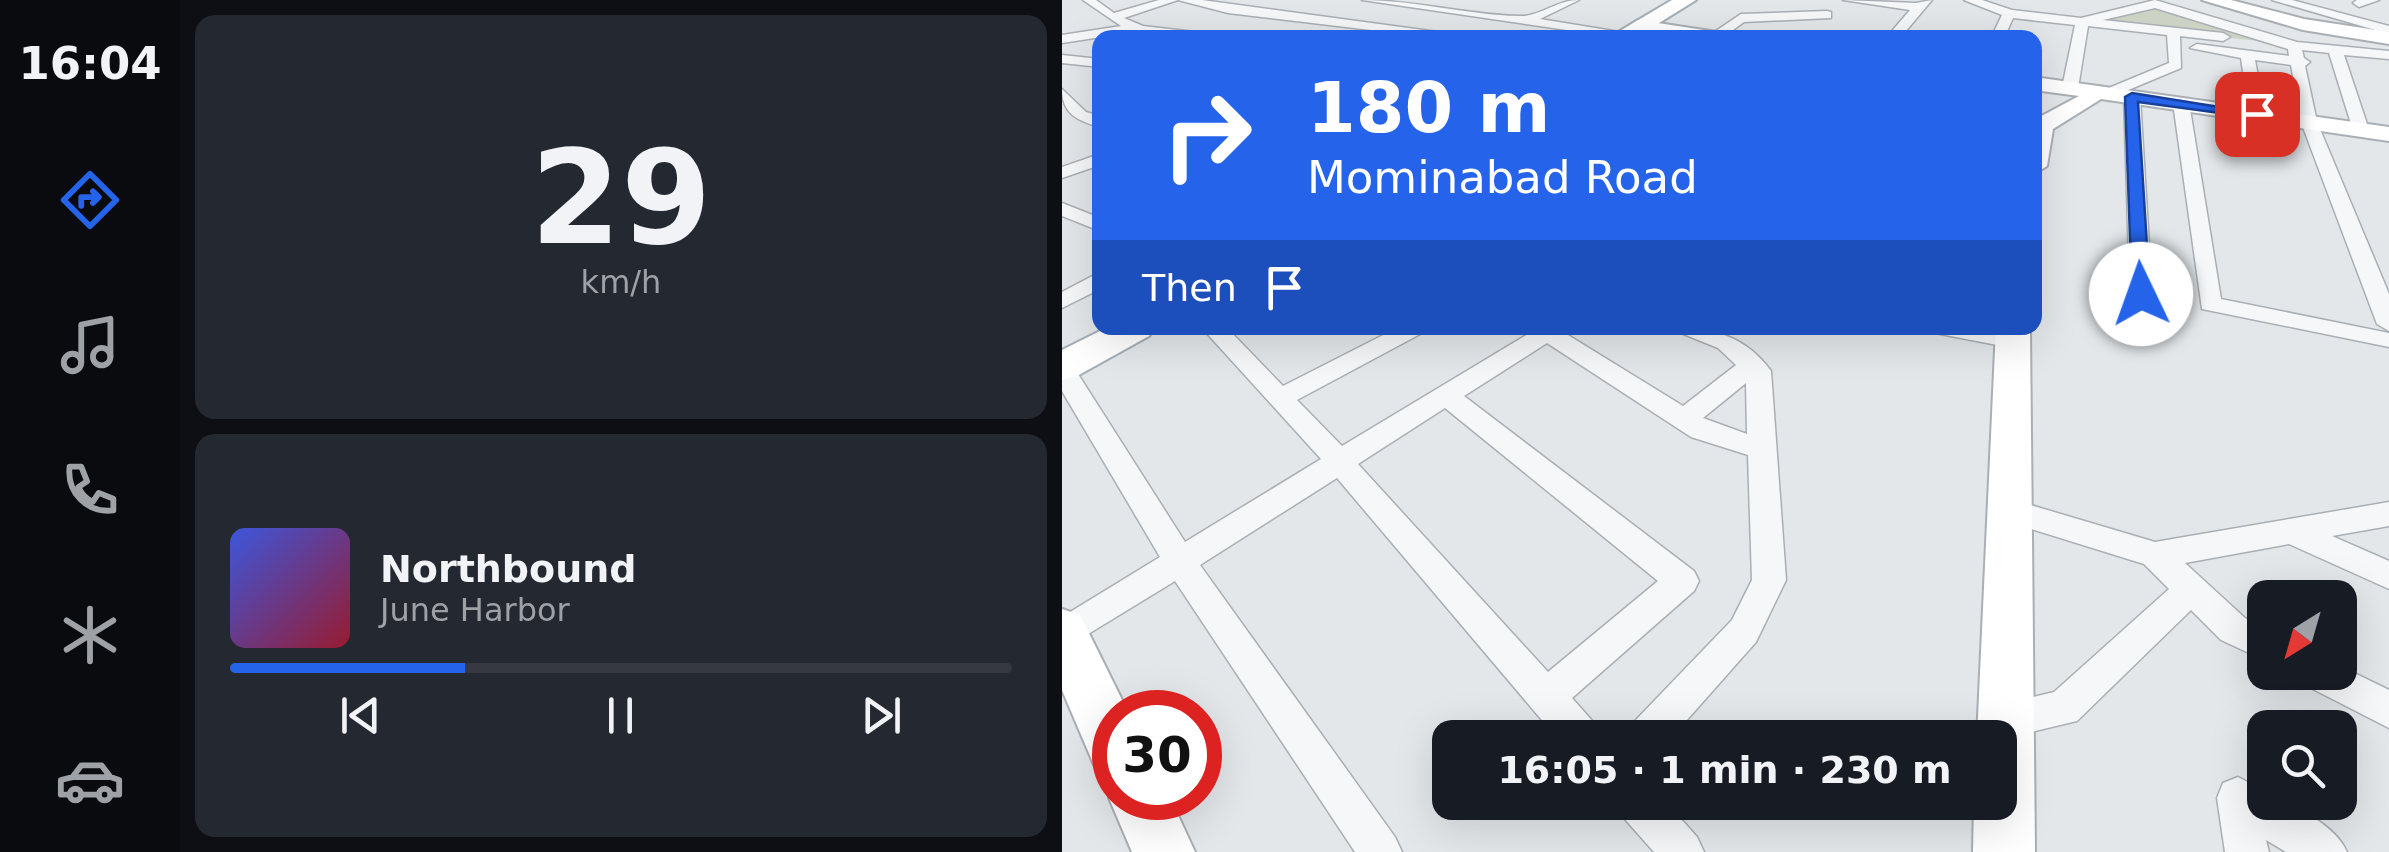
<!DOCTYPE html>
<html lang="en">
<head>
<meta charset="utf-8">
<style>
	:root { --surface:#171b24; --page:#242831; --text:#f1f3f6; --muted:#9ea1a6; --line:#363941; --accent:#2563eb }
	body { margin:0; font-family:"DejaVu Sans",sans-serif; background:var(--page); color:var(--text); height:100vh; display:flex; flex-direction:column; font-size:38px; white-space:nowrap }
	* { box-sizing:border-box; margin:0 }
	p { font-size:32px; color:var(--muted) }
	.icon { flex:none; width:55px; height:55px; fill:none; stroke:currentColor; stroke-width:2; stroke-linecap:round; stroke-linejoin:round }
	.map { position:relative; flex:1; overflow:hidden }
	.drawer { display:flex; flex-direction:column; gap:15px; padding:15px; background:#0d0f14; width:882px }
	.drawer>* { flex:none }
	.banner { position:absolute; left:30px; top:30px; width:950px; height:305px; border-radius:20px; box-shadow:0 10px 40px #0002; background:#2563eb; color:#fff; overflow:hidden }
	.needle { width:65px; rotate:217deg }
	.controls { position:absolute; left:1185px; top:580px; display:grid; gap:20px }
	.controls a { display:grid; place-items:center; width:110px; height:110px; border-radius:20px; background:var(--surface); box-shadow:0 10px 40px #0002; font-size:50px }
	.speed { position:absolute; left:30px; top:690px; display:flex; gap:20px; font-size:50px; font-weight:700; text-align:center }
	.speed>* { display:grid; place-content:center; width:130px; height:130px; border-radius:50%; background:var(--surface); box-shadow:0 10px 40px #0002; line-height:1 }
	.speed .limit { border:15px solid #d22; background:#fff; color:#111 }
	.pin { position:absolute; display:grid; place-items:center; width:85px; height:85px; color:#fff; margin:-42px; border-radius:20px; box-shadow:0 5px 15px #0006 }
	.me { position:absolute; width:110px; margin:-55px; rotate:357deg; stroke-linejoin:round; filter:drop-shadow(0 0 8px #0008) }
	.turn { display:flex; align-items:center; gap:35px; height:210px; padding:0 50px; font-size:45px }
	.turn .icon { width:130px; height:130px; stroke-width:2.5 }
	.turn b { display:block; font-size:70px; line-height:85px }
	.then { display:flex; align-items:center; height:95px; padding:0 50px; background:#0003; gap:20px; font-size:38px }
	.drawer .card { flex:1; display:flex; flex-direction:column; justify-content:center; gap:15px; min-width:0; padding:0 35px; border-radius:20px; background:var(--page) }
	.drawer .dial { align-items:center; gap:0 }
	.dial b { font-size:130px; line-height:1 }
	.song { display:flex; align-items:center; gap:30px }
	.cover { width:120px; height:120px; border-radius:15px; background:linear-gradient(135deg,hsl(230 70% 55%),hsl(350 70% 35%)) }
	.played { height:10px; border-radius:5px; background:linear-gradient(90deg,var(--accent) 30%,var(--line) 30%) }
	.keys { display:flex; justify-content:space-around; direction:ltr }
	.trip { position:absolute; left:370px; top:720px; width:585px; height:100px; border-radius:20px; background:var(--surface); box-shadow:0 10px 40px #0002; font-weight:700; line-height:100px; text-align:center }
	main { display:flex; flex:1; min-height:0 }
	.dock { display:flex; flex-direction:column; width:180px; justify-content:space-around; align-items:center; background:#090b0e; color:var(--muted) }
	.dock .icon { width:70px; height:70px }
	.dock .selected { color:var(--accent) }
	.dock b { font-size:45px; color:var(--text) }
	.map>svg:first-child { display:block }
	.green { fill:#ccd3c5 }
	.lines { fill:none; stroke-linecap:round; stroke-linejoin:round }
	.street-casing { stroke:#a9afb4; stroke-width:3 }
	.secondary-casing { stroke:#a9afb4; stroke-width:4 }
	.primary-casing { stroke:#a4aeb5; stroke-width:4 }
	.street { fill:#f6f7f9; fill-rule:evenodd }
	.secondary { fill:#fff; fill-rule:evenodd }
	.primary { fill:#fff; fill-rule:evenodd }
	.route { fill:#2563eb; stroke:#184099; stroke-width:2.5 }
</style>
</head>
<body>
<main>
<nav class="dock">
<b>16:04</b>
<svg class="icon selected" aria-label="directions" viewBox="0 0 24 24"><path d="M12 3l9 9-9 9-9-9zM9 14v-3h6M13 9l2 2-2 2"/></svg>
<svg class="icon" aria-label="music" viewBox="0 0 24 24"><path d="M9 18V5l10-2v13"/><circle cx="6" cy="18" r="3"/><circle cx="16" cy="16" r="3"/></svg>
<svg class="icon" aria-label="phone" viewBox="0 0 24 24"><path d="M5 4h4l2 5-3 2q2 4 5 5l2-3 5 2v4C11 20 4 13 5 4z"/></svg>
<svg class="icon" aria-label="climate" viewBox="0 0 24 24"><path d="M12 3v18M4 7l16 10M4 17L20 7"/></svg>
<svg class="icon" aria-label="car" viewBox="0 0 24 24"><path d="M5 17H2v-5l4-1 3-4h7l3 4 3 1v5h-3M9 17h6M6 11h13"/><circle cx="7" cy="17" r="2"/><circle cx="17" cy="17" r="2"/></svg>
</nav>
<section class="drawer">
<div class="card dial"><b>29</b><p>km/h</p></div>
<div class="card">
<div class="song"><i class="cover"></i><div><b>Northbound</b><p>June Harbor</p></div></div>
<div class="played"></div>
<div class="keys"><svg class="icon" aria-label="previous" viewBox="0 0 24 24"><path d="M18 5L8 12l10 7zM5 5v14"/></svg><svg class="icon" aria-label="pause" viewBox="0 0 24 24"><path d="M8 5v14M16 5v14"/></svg><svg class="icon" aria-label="next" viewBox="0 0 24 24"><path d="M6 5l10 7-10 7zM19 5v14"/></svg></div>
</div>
</section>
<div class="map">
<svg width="1327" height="852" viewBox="0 0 1327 852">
	<rect width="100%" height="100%" fill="#e3e7ea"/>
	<path class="green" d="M 1093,4 L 1232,45 L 1020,22 Z"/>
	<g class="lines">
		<defs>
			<g id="street">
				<path d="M 21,0 L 34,0 L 52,13 L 97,0 L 116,0 L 62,18 L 81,26 L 184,38 L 123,38 L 72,32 L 0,43 L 0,35 L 59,26 Z"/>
				<path d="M 116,0 L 140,0 L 420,38 L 376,38 L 166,13 Z"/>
				<path d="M 300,0 C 353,0 405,15 457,16 C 477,17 495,0 517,0 L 478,19 L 570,34 L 560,38 Z"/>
				<path d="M 781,0 L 854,3 L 870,0 L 838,38 L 824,38 L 848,10 Z"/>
				<path d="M 902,0 L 920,0 L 950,10 L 1019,18 L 1093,0 L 1235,42 L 1327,51 L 1327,59 L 1282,55 L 1307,130 L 1299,135 L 1291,130 L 1267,53 L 1240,50 L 1242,58 L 1248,62 L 1243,66 L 1255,122 L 1327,294 L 1327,331 L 1315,324 L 1239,122 L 1229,65 L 1193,60 L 1203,114 L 1195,119 L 1187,114 L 1179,58 L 1128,48 L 1135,44 L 1227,56 L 1226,49 L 1093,8 L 1041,20 L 1161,33 L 1168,37 L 1161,41 L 1118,36 L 1119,68 L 1047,98 L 1039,93 L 1042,90 L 1107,63 L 1105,35 L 1026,26 L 1016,88 L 1008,93 L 1000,88 L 1013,25 L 951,18 L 942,38 L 929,38 L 940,15 Z"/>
				<path d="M 1210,0 L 1230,0 L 1327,26 L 1327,34 Z"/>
				<path d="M 1295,0 L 1317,0 L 1297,7 L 1291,3 Z"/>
				<path d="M 765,11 L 769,12 L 769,18 L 682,22 L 660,38 L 645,37 L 679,14 Z"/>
				<path d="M 0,55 L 38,59 L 38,67 L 0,63 Z"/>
				<path d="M 0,89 L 24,112 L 38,116 L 38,127 C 16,121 0,114 0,89 Z"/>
				<path d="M 1070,92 L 1078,97 L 1090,294 L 1079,301 L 1068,294 L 1062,97 Z"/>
				<path d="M 1119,98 L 1127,103 L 1159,299 L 1327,333 L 1327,347 L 1140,309 L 1111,103 Z"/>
				<path d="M 38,154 L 38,165 L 0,178 L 0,167 Z"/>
				<path d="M 0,203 L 38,218 L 38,231 L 0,216 Z"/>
				<path d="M 38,272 L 38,289 L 0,308 L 0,292 Z"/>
				<path d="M 140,328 L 165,328 L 221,386 L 335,328 L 364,328 L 360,333 L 235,400 L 280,446 L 476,328 L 504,328 L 501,332 L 621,406 L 674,365 L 656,348 L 619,333 L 615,328 C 654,328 685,338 709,371 L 724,580 L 694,642 L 609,738 L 564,738 L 569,725 L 670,620 L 690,580 L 686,455 L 629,437 L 485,343 L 402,396 L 632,571 L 637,581 L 632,591 L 510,698 L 534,725 L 539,738 L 495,738 L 275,478 L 138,565 L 333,837 L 340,852 L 293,852 L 113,581 L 0,650 L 0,617 L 98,557 L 0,391 L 0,361 L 9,363 L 123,542 L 259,459 ZM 684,383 L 685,434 L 641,418 ZM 383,408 L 596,581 L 486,672 L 296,464 Z"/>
				<path d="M 869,328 L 918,328 L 960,336 L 963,341 L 951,348 L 873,333 Z"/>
				<path d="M 945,498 L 1093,542 L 1327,502 L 1327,526 L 1270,536 L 1327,561 L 1327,589 L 1227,544 L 1123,563 L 1183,618 L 1202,628 L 1202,660 L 1159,640 L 1129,610 L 1015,721 L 943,738 L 929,733 L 924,720 L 929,707 L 992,692 L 1107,589 L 1082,564 L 934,518 L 930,510 L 934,502 Z"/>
				<path d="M 1278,666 L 1327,690 L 1327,728 L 1241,684 L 1236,672 L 1278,672 Z"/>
				<path d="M 1176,777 L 1202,791 L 1202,802 C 1231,802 1273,825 1285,852 L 1224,852 L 1204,840 L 1207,852 L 1163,852 L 1155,798 L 1161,783 Z"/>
				<path d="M 556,802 L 604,802 L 635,837 L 642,852 L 592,852 L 561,817 Z"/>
			</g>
			<g id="secondary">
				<path d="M 1140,0 L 1169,0 L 1242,19 L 1327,32 L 1327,44 L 1241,30 Z"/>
				<path d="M 576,20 L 655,32 L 664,38 L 614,38 L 569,30 L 567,26 Z"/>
				<path d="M 972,77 L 1327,127 L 1327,141 L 1039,99 L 991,129 L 985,166 L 972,174 L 972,120 L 1017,96 L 972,90 Z"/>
				<path d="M 934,328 L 968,328 L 973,852 L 911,852 L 912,802 L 938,802 L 938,738 L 915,738 Z"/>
				<path d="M 0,609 L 18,615 L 66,712 L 52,712 L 52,773 L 32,765 L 0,690 Z"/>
				<path d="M 52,785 L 52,798 L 108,798 L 133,852 L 70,852 L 47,798 Z"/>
			</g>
			<g id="primary">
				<path d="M 610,0 L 634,0 L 573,38 L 546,38 Z"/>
				<path d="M 44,328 L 93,328 L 87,336 L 15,376 L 0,380 L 0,350 Z"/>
			</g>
		</defs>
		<use href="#street" class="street-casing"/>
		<use href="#secondary" class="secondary-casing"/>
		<use href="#primary" class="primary-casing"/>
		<use href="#street" class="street"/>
		<use href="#secondary" class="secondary"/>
		<use href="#primary" class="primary"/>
	</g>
	<path class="route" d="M 1070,93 L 1201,114 L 1195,118 L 1076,102 L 1088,294 L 1079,299 L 1070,294 L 1063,97 Z"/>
</svg>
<div class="controls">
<a><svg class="needle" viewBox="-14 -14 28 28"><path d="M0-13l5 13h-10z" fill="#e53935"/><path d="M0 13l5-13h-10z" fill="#9ea1a6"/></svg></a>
<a><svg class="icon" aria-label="search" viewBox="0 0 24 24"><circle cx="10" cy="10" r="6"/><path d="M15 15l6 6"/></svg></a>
</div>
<div class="speed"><div class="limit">30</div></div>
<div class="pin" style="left:1195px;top:114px;background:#d93025"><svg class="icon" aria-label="arrive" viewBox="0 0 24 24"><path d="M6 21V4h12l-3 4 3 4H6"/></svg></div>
<svg class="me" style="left:1079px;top:294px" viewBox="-20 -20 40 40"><circle r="19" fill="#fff"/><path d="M0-13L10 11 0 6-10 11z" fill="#2563eb"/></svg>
<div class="trip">16:05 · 1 min · 230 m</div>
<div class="banner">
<div class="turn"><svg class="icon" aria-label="right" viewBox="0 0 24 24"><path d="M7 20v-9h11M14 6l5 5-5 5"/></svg><div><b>180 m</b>Mominabad Road</div></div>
<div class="then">Then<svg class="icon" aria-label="arrive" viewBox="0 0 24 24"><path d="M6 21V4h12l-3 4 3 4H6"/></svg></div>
</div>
</div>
</main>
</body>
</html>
